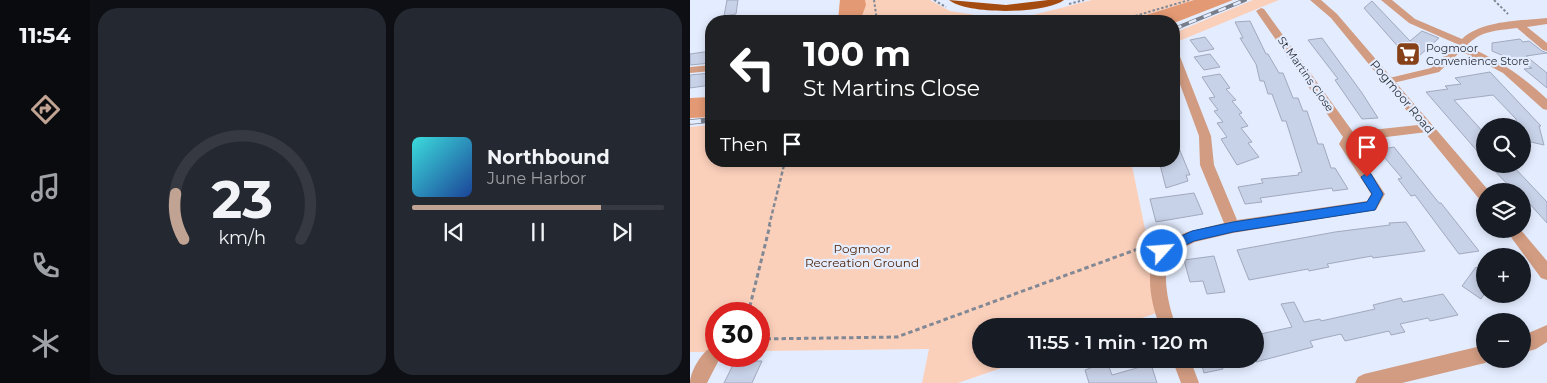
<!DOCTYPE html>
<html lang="en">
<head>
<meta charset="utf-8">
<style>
	:root { --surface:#171b24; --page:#242831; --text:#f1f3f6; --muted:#9ea1a6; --line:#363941; --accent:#c1a393 }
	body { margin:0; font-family:Montserrat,sans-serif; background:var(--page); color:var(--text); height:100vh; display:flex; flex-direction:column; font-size:19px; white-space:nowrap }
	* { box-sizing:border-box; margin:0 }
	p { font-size:16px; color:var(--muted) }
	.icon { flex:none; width:28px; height:28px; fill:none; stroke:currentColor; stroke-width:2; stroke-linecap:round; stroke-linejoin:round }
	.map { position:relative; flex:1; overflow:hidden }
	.sheet { display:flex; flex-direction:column; gap:8px; padding:8px; background:#0d0f14; width:600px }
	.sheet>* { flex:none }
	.hud { position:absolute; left:15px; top:15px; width:475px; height:152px; border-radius:20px; box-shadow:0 2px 8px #0003; background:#202124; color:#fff; overflow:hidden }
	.fabs { position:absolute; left:786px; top:118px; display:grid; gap:10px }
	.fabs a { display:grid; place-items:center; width:55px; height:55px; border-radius:50%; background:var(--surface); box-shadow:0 2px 8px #0003; font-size:25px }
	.speed { position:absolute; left:15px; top:302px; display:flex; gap:10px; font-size:25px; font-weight:700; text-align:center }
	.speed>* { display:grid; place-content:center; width:65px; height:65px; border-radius:50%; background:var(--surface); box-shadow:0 2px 8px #0003; line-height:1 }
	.speed .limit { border:8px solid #d22; background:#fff; color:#111 }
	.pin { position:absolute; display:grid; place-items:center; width:42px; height:42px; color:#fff; margin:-51px -21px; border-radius:50% 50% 50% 0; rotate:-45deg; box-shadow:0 0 5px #0007 }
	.pin .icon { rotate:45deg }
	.me { position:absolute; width:55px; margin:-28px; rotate:64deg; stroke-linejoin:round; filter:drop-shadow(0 0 4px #0008) }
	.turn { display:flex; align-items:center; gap:18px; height:105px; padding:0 15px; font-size:22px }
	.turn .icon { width:65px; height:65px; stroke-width:2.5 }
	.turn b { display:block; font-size:35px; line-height:42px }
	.then { display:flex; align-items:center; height:48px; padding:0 15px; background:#0003; gap:10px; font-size:19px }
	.sheet .tile { flex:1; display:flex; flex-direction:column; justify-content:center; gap:8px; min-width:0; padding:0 18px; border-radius:20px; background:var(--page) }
	.sheet .dial { align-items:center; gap:0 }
	.dial svg { height:130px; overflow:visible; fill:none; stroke:var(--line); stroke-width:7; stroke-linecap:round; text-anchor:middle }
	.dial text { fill:var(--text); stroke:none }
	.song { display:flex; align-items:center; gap:15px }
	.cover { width:60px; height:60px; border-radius:8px; background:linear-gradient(135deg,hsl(180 70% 55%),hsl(220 70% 35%)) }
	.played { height:5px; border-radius:2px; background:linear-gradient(90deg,var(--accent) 75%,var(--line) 75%) }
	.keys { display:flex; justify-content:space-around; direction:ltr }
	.sheet .tiles { flex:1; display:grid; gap:8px; grid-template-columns:repeat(2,1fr) }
	.trip { position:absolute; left:282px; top:318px; width:292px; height:50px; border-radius:25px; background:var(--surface); box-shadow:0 2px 8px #0003; font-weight:600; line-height:50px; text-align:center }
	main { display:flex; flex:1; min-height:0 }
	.tabs { display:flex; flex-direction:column; width:90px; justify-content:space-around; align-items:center; background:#090b0e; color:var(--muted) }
	.tabs .icon { width:35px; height:35px }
	.tabs .selected { color:var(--accent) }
	.tabs b { font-size:22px; color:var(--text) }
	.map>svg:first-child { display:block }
	.green { fill:#fbd0bb }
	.forest { fill:#e39974 }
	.building { fill:#c7d1e7; stroke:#a0a9be }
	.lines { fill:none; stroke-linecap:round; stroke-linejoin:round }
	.path-far2 { stroke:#828995; stroke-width:2; stroke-dasharray:2.5 2; stroke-linecap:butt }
	.path-far1 { stroke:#828995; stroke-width:2.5; stroke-dasharray:4 2.5; stroke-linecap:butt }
	.path { stroke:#828995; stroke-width:3; stroke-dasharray:4.5 3; stroke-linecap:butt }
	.minor { fill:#d19c82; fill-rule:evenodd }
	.tertiary { fill:#d19c82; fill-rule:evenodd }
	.trunk { fill:#a44b12; fill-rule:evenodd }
	.rail-far1-casing { stroke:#787e8a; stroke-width:4 }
	.rail-casing { stroke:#787e8a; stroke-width:5.5 }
	.rail-far1 { stroke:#e4edff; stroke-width:2.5; stroke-dasharray:8; stroke-linecap:butt }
	.rail { stroke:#e4edff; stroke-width:4; stroke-dasharray:11; stroke-linecap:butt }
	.route { fill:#1a73e8; stroke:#114b97 }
	.labels { text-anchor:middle; stroke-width:4.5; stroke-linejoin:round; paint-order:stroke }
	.far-poi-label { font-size:11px; fill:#2c3038; stroke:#e4edff; text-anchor:start }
	.far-street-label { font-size:11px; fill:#2c3038; stroke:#e4edff }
	.street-label { font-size:12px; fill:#2c3038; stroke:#e4edff }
	.park-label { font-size:12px; fill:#4f2105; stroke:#e4edff }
</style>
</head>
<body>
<main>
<nav class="tabs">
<b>11:54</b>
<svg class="icon selected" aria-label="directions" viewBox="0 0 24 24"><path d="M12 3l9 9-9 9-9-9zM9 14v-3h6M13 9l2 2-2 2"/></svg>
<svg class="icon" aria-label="music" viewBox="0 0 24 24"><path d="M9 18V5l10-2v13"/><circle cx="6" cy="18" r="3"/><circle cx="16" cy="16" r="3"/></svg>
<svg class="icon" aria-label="phone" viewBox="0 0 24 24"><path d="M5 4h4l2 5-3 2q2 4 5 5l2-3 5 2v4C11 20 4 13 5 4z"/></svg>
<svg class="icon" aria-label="climate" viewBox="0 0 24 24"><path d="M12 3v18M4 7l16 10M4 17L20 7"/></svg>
</nav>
<section class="sheet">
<div class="tiles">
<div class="tile dial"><svg viewBox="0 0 100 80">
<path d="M14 69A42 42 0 1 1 86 69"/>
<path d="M14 69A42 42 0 0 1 9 41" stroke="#c1a393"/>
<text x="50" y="56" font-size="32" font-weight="700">23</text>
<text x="50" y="72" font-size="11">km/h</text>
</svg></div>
<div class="tile">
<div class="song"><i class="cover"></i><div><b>Northbound</b><p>June Harbor</p></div></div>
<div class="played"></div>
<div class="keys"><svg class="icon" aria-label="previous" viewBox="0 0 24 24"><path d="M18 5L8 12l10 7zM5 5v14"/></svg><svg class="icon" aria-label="pause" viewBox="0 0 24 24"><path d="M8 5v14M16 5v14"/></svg><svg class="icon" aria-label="next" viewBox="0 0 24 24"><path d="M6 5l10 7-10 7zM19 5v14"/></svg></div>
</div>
</div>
</section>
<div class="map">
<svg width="857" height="383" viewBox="0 0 857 383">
	<rect width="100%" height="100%" fill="#e4edff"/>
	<g class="green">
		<path d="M 150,0 L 240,0 L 260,11 L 305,18 L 339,16 L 402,0 L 504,0 L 437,21 L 148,21 Z"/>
		<path d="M 563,0 L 589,0 L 484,43 L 484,33 Z"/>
		<path d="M 21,125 L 21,161 L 441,161 L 472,311 L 429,326 L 291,326 L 291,359 L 337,359 L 268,383 L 232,383 L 239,349 L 69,351 L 69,314 L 26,314 L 26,352 L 0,352 L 0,127 Z"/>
	</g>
	<g class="forest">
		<path d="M 150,0 L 175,0 L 176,5 L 170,21 L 148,21 Z"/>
		<path d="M 504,0 L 543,0 L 484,23 L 484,21 L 437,21 Z"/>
		<path d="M 21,97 L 21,117 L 0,118 L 0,98 Z"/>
	</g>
	<g class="building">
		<path d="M 37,0 L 48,0 L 46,14 L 34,16 Z"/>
		<path d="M 682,1 L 720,41 L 732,31 L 749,38 L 729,56 L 718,58 L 674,8 Z"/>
		<path d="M 560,21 L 576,54 L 578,54 L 589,73 L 593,73 L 603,98 L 608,98 L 613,111 L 617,111 L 628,144 L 633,144 L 641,168 L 645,168 L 658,189 L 643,191 L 642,188 L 570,198 L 572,202 L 555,204 L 548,187 L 573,183 L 571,179 L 609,175 L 608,173 L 612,172 L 596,121 L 592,121 L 582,94 L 578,94 L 574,81 L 570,81 L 566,64 L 550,38 L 553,38 L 545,22 Z"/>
		<path d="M 515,37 L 524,49 L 509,52 L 500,40 Z"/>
		<path d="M 632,38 L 672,93 L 688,118 L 672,119 L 645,80 L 648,79 L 618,40 Z"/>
		<path d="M 830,39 L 833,42 L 839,41 L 852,51 L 857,53 L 836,56 L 857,73 L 857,88 L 834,69 L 842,68 L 802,51 L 802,43 Z"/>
		<path d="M 21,51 L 21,63 L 0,65 L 0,54 Z"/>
		<path d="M 520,54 L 530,67 L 514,70 L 504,57 Z"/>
		<path d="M 800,72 L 851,126 L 849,126 L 854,145 L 832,140 L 832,126 L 827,126 L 826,119 L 803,95 L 764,100 L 795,134 L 795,160 L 736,92 L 758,89 L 755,86 L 771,84 L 765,78 Z"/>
		<path d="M 21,73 L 21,85 L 0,88 L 0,75 Z"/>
		<path d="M 530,74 L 540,88 L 536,89 L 546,100 L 542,101 L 552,113 L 549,114 L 558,126 L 551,128 L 562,142 L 558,143 L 569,157 L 547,165 L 531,139 L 537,137 L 527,123 L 533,122 L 524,111 L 528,110 L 519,98 L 525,97 L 512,77 Z"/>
		<path d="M 484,136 L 500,175 L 496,175 L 498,181 L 476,188 L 469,161 L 484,161 Z"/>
		<path d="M 704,147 L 749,203 L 751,203 L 789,251 L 769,254 L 725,195 L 721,196 L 708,179 L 712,178 L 688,150 Z"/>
		<path d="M 798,164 L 821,164 L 857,202 L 857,223 L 837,201 L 832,202 L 832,191 L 824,191 Z"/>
		<path d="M 504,193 L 513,214 L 466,222 L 460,199 Z"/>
		<path d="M 716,222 L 735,251 L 683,258 L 682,256 L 637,264 L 639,267 L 619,271 L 618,269 L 559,280 L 547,250 L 645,232 L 700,225 L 699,223 Z"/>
		<path d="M 524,256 L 535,292 L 517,294 L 513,281 L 500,282 L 494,260 Z"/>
		<path d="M 786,267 L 795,273 L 795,293 L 791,299 L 772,286 Z"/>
		<path d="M 753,294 L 768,315 L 740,321 L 738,318 L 710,324 L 715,332 L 701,335 L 699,331 L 655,341 L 651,334 L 620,341 L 623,347 L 566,362 L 566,335 L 602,327 L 591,304 L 604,302 L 614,322 L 630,319 L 631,321 L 685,309 L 683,305 L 711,298 L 713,302 Z"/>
		<path d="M 510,359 L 530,359 L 533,369 L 514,373 Z"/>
		<path d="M 45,361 L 72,361 L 62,383 L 34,383 Z"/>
		<path d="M 417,362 L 422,375 L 461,364 L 467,383 L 399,383 L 395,370 Z"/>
	</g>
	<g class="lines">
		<g class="path-far2">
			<path d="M 184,0 L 187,21"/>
			<path d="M 244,0 L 256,7"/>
			<path d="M 804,0 L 818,14"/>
			<path d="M 379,4 L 394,0"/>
			<path d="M 428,21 L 499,0"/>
		</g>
		<path class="path-far1" d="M 79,226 L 95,161"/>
		<g class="path">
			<path d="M 58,314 L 80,225"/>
			<path d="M 69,339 L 207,337 L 445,250 L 459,247"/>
		</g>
		<g class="minor">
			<path d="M 691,0 L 702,0 L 725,19 L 772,39 C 792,20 831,21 857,18 L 857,24 L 837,27 L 857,43 L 857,51 L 853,50 L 827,28 C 805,31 792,30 776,46 C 808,59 832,76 857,99 L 857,110 L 853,109 L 813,73 L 771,51 L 749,72 L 699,84 L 695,83 L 693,81 L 695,79 L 741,68 L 767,44 L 719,23 Z"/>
			<path d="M 571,8 L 574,9 L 663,132 L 737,124 L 743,128 L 737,132 L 664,141 L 662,144 L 695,194 L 686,210 L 543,233 L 505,242 L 479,255 C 472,278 478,304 486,326 L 470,326 C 460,302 455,271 467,246 L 497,232 L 534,223 L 510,165 L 509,136 L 484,68 L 484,51 L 489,54 L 521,136 L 524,165 L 547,220 L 677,201 L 681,194 L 649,144 L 653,137 L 566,11 Z"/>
			<path d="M 21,65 L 21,71 L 0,73 L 0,67 Z"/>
			<path d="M 22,347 L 26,349 L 26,356 L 31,356 L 17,383 L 0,383 C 0,372 12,351 22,347 Z"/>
			<path d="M 482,359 L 500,359 L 509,383 L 491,383 Z"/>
		</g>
		<g class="tertiary">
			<path d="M 620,0 L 631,0 L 647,14 L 799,191 L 795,191 L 795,201 L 790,200 L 641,18 Z"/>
			<path d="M 815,229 L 830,229 L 857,261 L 857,280 L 851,278 Z"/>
			<path d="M 857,325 L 857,342 L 846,349 L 832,353 L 832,336 Z"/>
			<path d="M 795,345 L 795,359 L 802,359 L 795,363 L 712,383 L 665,383 L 668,377 L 674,374 Z"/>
		</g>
		<path class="trunk" d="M 259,0 L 316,5 L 358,0 L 374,0 C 356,14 277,15 259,0 Z"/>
		<defs>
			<path id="rail-far1" d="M 484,29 L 555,0"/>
			<path id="rail" d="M 0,122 L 21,120"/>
		</defs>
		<use href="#rail-far1" class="rail-far1-casing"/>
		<use href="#rail" class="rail-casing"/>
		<use href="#rail-far1" class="rail-far1"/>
		<use href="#rail" class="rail"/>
	</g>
	<path class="route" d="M 677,173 L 681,174 L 693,194 L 685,210 L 543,232 L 504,241 L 472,256 L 468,255 L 466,251 L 468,247 L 502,231 L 543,222 L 677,202 L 682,194 L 671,177 Z"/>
	<defs>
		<symbol id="supermarket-square" viewBox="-11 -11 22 22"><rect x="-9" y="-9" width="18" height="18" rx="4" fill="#864119" stroke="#e4edff"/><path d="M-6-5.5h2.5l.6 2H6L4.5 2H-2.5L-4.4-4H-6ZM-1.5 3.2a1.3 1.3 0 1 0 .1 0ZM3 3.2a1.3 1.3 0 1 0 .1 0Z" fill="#fff"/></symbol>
	</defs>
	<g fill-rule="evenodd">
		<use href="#supermarket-square" x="704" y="40" width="28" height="28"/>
	</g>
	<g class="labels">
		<g class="far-poi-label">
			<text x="736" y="52">Pogmoor<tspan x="736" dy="13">Convenience Store</tspan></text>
		</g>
		<g class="far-street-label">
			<text transform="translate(616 74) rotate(55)" y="4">St Martins Close</text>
		</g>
		<g class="street-label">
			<text transform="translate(712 97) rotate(50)" y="4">Pogmoor Road</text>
		</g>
		<g class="park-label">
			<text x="172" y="253">Pogmoor<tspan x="172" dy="14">Recreation Ground</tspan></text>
		</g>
	</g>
</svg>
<div class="fabs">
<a><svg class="icon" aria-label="search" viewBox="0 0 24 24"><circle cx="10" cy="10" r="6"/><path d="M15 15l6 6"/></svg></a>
<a><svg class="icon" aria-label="layers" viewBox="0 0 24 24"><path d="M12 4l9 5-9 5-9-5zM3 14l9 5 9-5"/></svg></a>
<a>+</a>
<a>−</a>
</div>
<div class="speed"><div class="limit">30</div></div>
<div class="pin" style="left:677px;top:177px;background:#d93025"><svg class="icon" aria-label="arrive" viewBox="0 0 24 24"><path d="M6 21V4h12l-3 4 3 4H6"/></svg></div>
<svg class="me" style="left:472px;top:251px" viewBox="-20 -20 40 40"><circle r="17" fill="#1a73e8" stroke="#fff" stroke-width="3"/><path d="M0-11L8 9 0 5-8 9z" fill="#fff"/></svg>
<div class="trip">11:55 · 1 min · 120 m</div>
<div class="hud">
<div class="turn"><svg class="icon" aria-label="left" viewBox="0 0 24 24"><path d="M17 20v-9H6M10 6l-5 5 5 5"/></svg><div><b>100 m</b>St Martins Close</div></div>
<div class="then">Then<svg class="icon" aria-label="arrive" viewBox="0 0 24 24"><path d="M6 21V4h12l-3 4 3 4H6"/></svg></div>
</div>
</div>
</main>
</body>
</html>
